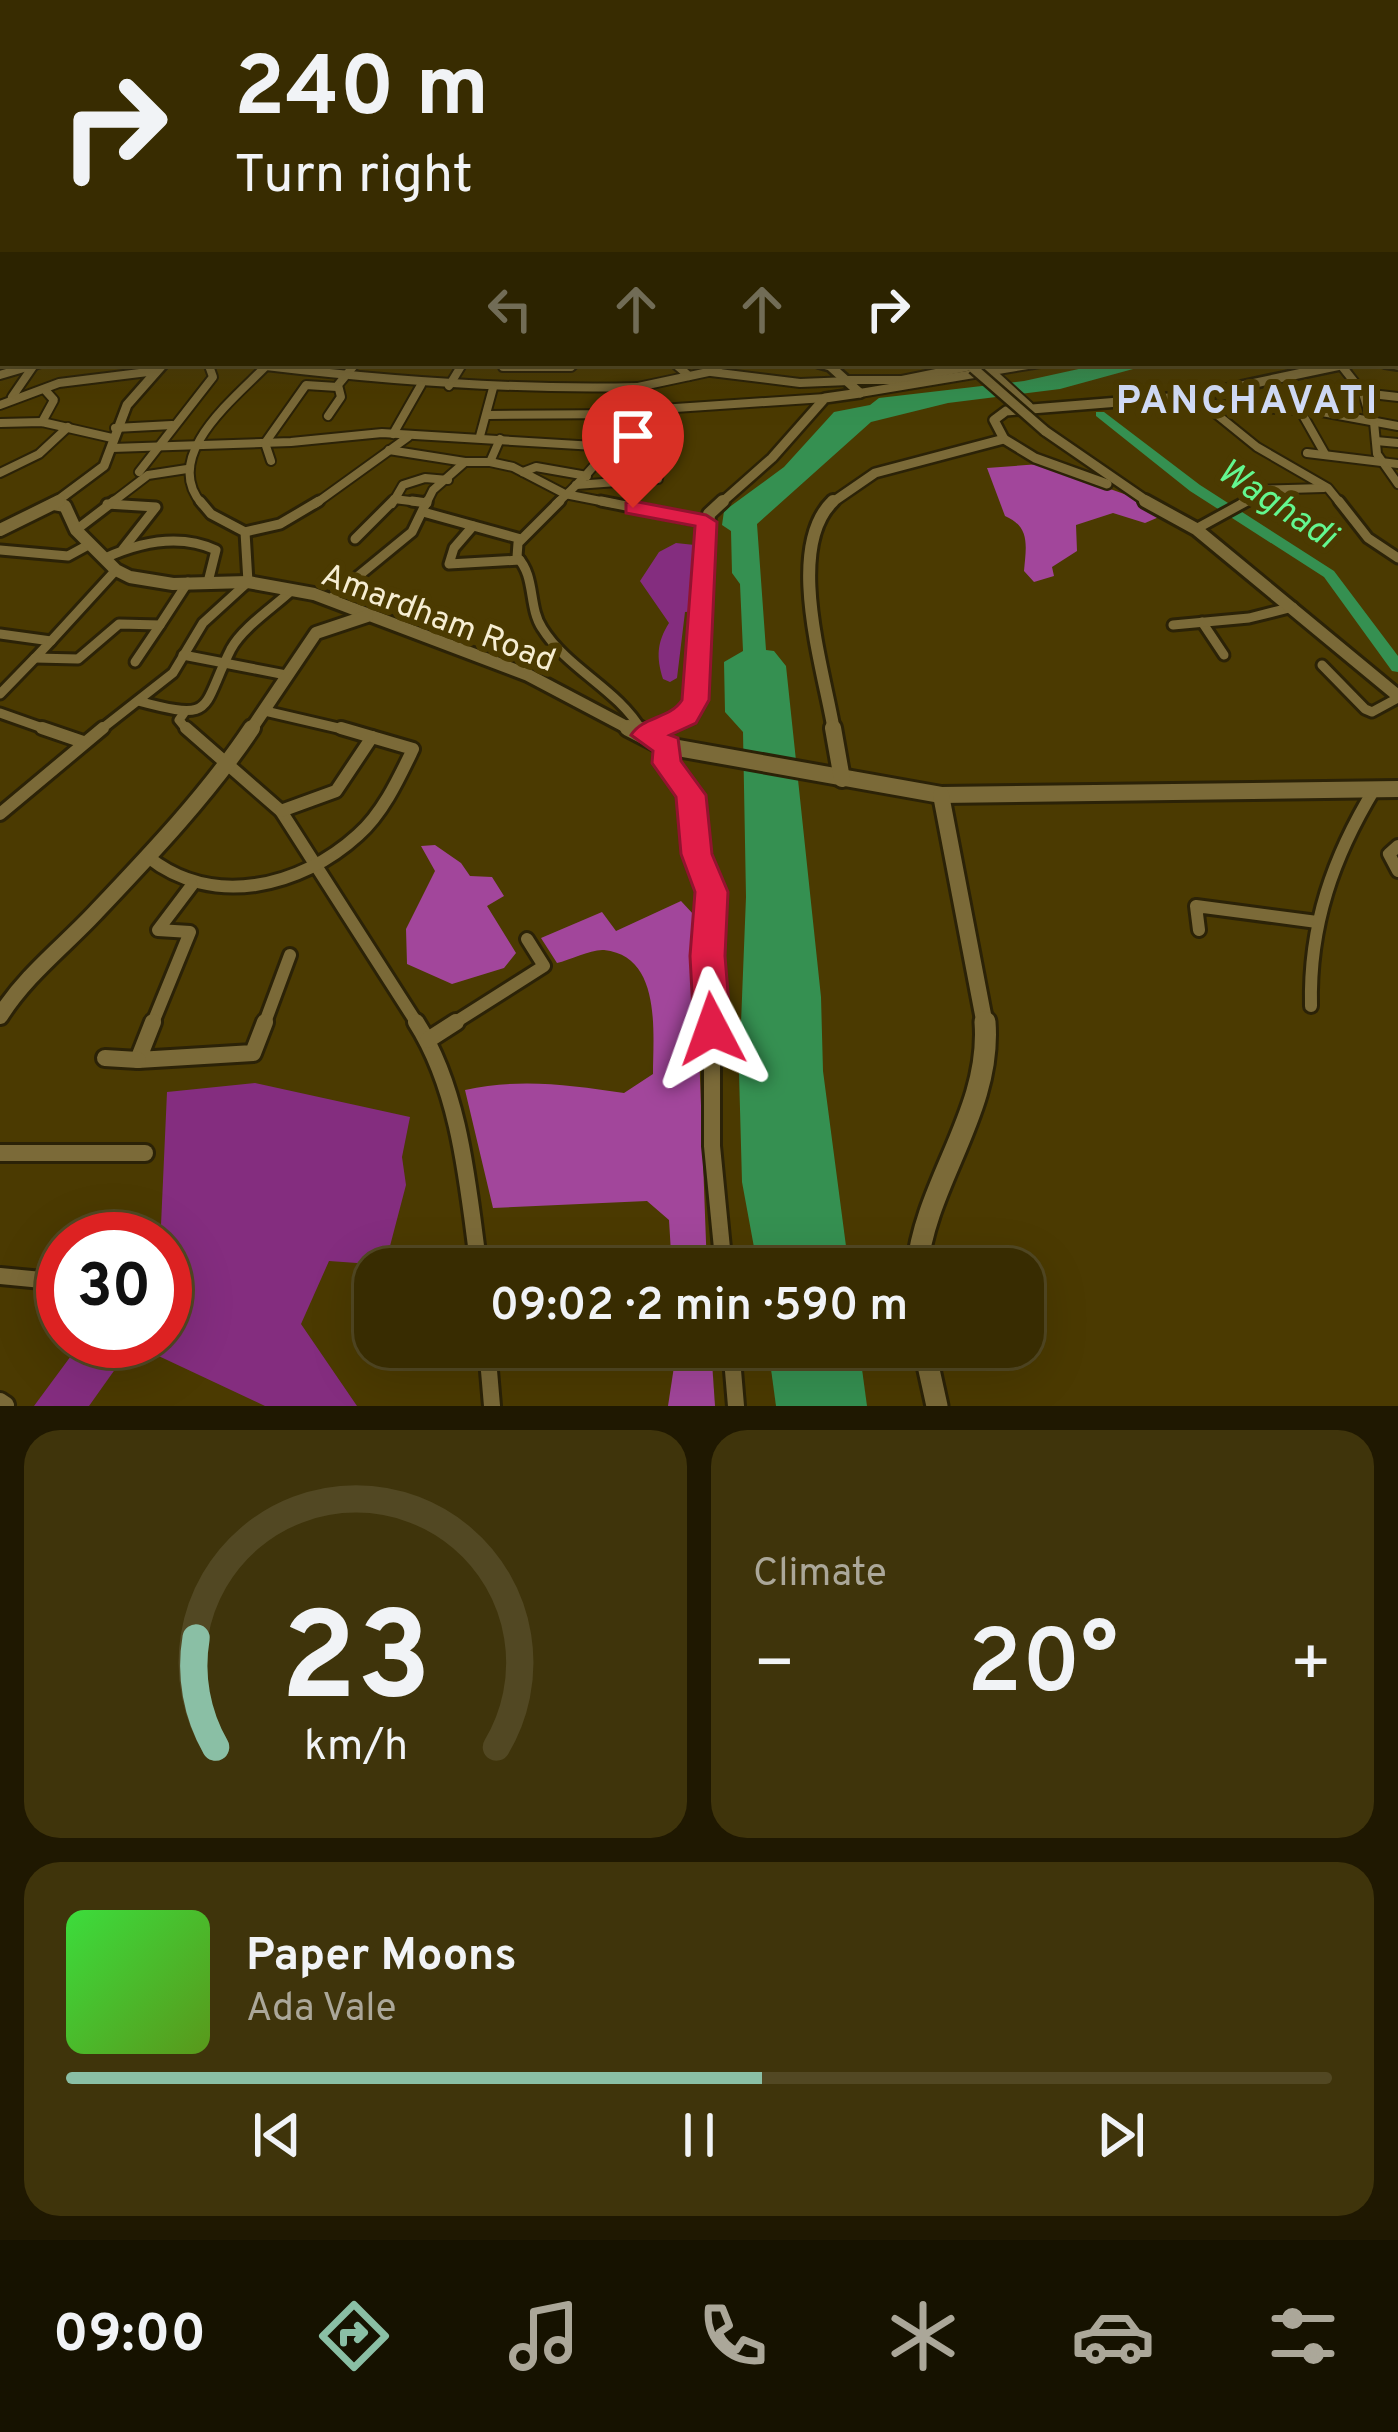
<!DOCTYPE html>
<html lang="en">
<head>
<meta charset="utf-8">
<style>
	:root { --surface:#382c01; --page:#3f340b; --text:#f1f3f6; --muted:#aba799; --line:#524823; --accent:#8abfa5 }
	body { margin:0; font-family:Overpass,sans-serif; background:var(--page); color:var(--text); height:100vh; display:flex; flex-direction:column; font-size:45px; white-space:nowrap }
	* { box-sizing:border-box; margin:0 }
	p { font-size:39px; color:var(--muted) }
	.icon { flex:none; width:66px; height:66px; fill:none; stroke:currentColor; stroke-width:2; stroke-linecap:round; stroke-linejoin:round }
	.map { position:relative; height:1406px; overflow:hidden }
	.details { display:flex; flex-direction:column; gap:24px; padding:24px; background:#1f1801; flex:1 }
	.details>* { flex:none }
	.hud { position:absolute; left:0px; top:0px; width:1398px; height:366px; box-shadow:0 12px 48px #0002,0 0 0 3px var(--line); background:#382c01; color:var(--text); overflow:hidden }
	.speed { position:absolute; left:36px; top:1212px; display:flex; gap:24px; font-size:60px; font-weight:700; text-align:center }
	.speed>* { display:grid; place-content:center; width:156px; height:156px; border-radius:50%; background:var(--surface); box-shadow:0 12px 48px #0002,0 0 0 3px var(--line); line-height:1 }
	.speed .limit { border:18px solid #d22; background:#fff; color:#111 }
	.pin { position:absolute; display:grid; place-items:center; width:102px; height:102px; color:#fff; margin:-123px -51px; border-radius:50% 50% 50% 0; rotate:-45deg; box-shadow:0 0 12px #0007 }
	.pin .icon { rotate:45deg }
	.me { position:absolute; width:132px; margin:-66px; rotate:356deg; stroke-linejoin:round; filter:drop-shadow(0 0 9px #0008) }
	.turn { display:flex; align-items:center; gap:42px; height:252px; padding:0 36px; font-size:54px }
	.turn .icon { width:156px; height:156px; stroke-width:2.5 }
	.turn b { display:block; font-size:84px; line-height:102px }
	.lanes { display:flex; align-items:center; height:114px; padding:0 36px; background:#0003; justify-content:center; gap:60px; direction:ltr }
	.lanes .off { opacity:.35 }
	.big { font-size:90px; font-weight:600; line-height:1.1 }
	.details .card { flex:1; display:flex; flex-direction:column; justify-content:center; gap:18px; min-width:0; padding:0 42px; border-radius:36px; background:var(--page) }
	.details .dial { align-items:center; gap:0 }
	.dial svg { height:312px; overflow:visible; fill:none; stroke:var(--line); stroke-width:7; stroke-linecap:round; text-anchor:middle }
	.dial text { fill:var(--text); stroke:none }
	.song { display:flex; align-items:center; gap:36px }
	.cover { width:144px; height:144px; border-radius:18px; background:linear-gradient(135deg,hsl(120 70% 55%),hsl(90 70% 35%)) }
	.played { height:12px; border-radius:6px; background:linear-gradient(90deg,var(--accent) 55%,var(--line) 55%) }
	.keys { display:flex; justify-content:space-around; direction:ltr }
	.heat { display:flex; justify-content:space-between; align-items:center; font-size:66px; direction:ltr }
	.details .tiles { flex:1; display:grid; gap:24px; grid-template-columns:1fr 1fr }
	.card:last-child { grid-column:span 2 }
	.trip { position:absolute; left:354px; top:1248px; width:690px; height:120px; border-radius:36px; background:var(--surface); box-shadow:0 12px 48px #0002,0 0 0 3px var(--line); font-weight:600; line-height:120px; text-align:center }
	.dock { display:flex; height:192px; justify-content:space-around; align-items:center; background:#161200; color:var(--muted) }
	.dock .icon { width:84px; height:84px }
	.dock .active { color:var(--accent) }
	.dock b { font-size:54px; color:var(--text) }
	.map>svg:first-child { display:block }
	.green { fill:#842d7f }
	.forest { fill:#a2469b }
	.water { fill:#359051 }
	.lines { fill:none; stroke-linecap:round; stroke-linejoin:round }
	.river { fill:#359051; fill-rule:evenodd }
	.minor-far3-casing { stroke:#2b2207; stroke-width:12 }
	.minor-far2-casing { stroke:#2b2207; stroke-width:15 }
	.minor-far1-casing { stroke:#2b2207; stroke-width:18 }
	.minor-casing { stroke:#2b2207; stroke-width:22 }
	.tertiary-far3-casing { stroke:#2b2207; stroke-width:14 }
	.tertiary-far2-casing { stroke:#2b2207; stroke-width:18 }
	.tertiary-far1-casing { stroke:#2b2207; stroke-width:22 }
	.tertiary-casing { stroke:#2b2207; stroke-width:27 }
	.primary-casing { stroke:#2b2207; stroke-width:6 }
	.trunk-casing { stroke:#2b2207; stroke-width:6 }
	.minor-far3 { stroke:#7b6a38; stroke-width:8 }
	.minor-far2 { stroke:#7b6a38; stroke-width:9 }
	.minor-far1 { stroke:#7b6a38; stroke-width:12 }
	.minor { stroke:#7b6a38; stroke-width:16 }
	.tertiary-far3 { stroke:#7b6a38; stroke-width:9 }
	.tertiary-far2 { stroke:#7b6a38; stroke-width:12 }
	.tertiary-far1 { stroke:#7b6a38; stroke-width:16 }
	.tertiary { stroke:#7b6a38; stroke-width:21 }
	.primary { fill:#6e7594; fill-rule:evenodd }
	.trunk { fill:#6a78b3; fill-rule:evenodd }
	.tertiary-bridge-casing { stroke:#2b2207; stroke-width:14; stroke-linecap:butt }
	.tertiary-bridge { stroke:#7b6a38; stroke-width:9 }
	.route { fill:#e11d48; stroke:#92132f; stroke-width:3 }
	.labels { text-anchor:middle; stroke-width:12; stroke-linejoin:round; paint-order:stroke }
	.street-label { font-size:33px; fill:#f6edd2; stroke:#4b3a01 }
	.water-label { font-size:36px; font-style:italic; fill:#63f78f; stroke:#4b3a01 }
	.far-district-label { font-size:39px; font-weight:bold; letter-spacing:3px; fill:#d5dffb; stroke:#4b3a01 }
</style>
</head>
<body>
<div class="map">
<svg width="1398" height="1406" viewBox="0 0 1398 1406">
	<rect width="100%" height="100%" fill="#4b3a01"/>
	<g class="green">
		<path d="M 676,543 L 704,546 L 697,611 L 685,612 L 677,678 L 670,682 L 663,679 C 656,657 657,642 669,623 L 640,581 L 659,552 Z"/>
		<path d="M 255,1083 L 410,1117 L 402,1157 L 406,1185 L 385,1265 L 329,1261 L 301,1324 L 357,1406 L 265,1406 L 133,1344 L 89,1406 L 34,1406 L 82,1341 L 165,1341 L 165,1239 L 152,1239 L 161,1225 L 167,1092 Z"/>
	</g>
	<g class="forest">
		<path d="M 1040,464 L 1141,500 L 1159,517 L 1145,523 L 1113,513 L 1076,525 L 1077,551 L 1052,567 L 1054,576 L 1034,582 L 1024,571 C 1026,547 1031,527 1005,516 L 987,468 Z"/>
		<path d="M 435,845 L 461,863 L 470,876 L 492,877 L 504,896 L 487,906 L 516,953 L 504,968 L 452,984 L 407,964 L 406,929 L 435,871 L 421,846 Z"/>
		<path d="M 681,901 L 694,915 L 707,1269 L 672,1269 L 669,1220 L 647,1201 L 493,1208 L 465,1090 C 520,1078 569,1085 624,1093 L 653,1074 C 653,1033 662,956 604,950 C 591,949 570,960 557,963 L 541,938 L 602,912 L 616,931 Z"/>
		<path d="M 677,1347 L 711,1347 L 715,1406 L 668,1406 Z"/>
	</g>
	<g class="water">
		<path d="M 1106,363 L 1155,363 L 1060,389 L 948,403 L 871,422 L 757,524 L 766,650 L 774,651 L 786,666 L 821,997 L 823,1071 L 849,1269 L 758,1269 L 742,1182 L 739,1073 L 746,897 L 743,732 L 725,712 L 724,662 L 743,651 L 740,584 L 732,573 L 731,531 L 722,525 L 724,511 L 784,467 L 834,412 L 870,405 L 879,398 L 1024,381 Z"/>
		<path d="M 768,1347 L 859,1347 L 867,1406 L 776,1406 Z"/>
	</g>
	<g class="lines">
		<g class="river">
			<rect x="1395" y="214" width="3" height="4"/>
			<path d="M 1096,412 L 1104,412 L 1200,485 L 1334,571 L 1398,656 L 1398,672 L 1392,671 L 1324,577 L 1190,491 L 1096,416 Z"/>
		</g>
		<defs>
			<g id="minor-far3">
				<path d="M 502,363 L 503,367 L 571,367 L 575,363"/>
				<path d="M 674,363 L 689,376"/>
				<path d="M 982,363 L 1029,406"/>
				<path d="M 1341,365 L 1363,393 L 1371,420"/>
				<path d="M 266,366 C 391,381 512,390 638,387"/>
				<path d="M 711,372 L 800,383 L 849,381"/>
				<path d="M 0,375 L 41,363"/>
				<path d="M 848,380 L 902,380 L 971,366"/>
				<path d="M 449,386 L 463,363"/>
				<path d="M 860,393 L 1040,363"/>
				<path d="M 1363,393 L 1398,397"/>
				<path d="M 1194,396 L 1257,447 L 1328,488 L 1341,504"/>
				<path d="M 12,397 L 34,365"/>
				<path d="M 1207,404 L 1322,412 L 1398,426"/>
				<path d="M 0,405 L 59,383 L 156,371"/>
				<path d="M 1300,410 L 1325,454"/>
				<path d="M 631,411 L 825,398"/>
				<path d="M 488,415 L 630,414"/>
				<path d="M 328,416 L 341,397 L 338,385 L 356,363"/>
				<path d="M 42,422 L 54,400 L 46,391"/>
				<path d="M 1374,422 L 1377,454 L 1398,484"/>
				<path d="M 0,423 L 42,422 L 112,438"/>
				<path d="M 115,428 L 172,425"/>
				<path d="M 393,434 L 421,385"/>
				<path d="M 480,436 L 493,388"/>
				<path d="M 1376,441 L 1398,443"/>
				<path d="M 112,448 L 291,442 L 382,433 L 661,450 L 658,479 L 576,485"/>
				<path d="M 389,450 L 465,462"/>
				<path d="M 1307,453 L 1398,464"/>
				<path d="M 271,461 L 265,443 L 306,385 L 337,387"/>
				<path d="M 490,462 L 513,467 L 565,494 L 616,504"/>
				<path d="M 139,472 L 213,377 L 208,363"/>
				<path d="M 523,472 L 536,467 L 587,476"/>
				<path d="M 0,473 L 39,454 L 68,427"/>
				<path d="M 394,499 L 427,503"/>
				<path d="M 110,504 L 148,475 L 187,469"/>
				<path d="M 202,504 C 160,456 235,398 266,366"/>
				<path d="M 315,504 L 408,437"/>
				<path d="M 392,504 L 403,485 L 425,478 L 448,480"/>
				<path d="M 426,504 L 433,490 L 465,462 L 490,462 L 500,439"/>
				<path d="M 556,504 C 596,469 621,437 638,387 L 713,371 L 724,363"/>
				<path d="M 1241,504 L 1256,490 L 1324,488"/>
			</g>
			<g id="minor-far2">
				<path d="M 412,501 L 427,503"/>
				<path d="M 560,501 L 518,543 L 517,557 C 536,576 528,607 542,628 C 568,670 617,688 642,731"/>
				<path d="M 601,501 L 706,522"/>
				<path d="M 1339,501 L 1368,538 L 1398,558"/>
				<path d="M 107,504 L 156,507 L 123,549"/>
				<path d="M 423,512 L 521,539"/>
				<path d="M 473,526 L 454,548 L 449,564 L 520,560"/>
				<path d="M 1196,529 L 1247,501"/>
				<path d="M 76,530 L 114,501"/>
				<path d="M 245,532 L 280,524 L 319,501"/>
				<path d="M 355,539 L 393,501"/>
				<path d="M 0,550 L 68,556 L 90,544"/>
				<path d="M 105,558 C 140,542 179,533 216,550 L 208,582"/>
				<path d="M 329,600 L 412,532 L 427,501"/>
				<path d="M 1202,622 L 1224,655"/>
				<path d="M 1173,625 L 1249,618 L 1293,607"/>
				<path d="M 0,634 L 51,641 L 35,658 L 78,659 L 119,624 L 160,625 L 188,582"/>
				<path d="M 51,641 L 116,570"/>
				<path d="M 183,655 L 286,675"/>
				<path d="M 135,662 L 160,625"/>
				<path d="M 1322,665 L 1365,709 L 1372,712 L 1398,698"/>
				<path d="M 0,694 L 35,658"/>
				<path d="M 138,701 C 217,722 200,710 231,649 C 243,627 274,607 292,590"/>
				<path d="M 265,711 L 351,731"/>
				<path d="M 0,713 L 51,731"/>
				<path d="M 184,713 L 179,720 L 188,731"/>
				<path d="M 99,731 L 173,673 L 203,623 L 248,582 L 245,532 L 211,514 L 200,501"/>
			</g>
			<g id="minor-far1">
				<path d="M 42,728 L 83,742"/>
				<path d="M 186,728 L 281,811 L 418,1025"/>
				<path d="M 641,728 L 645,735"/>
				<path d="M 668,746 L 666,763 L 691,795 L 697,854 L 712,892 L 707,956 L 712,1025"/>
				<path d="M 281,811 L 336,791 L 372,737"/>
				<path d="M 0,814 L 103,728"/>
				<path d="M 1398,846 L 1389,854 L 1398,871"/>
				<path d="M 148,857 C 212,908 300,888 358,835 C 383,813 399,778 413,749 L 341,728"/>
				<path d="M 1199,930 L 1196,906 L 1317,922"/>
				<path d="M 1311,1006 C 1309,925 1333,857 1375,788"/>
				<path d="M 152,1025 L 190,932 L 158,930 L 192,885"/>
				<path d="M 264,1025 L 290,955"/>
				<path d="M 451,1025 L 544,966 L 527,939"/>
			</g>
			<g id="minor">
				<path d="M 153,1022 L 138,1060 L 253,1053 L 265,1022"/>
				<path d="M 416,1022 C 461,1092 468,1188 479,1269"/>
				<path d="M 712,1022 L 712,1146 L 724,1269"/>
				<path d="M 428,1040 L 456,1022"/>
				<path d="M 105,1058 L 138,1060"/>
				<path d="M 0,1153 L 145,1153"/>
				<path d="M 0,1276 L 63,1282"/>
				<path d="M 487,1347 L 492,1406"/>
				<path d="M 731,1347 L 736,1406"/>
				<path d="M 0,1401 L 6,1405"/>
			</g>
			<g id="tertiary-far3">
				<path d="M 819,363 L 830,366 L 860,393"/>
				<path d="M 1385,363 L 1398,365"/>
				<path d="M 1045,431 L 1151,504"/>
				<path d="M 1004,439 L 1035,458 L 1107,484"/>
				<path d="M 53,504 L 104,466 L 127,405 L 164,363"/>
				<path d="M 720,504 L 772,458 L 825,398 L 860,393"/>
				<path d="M 830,504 L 875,473 L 1004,439 L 994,420 L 1006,411 L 1194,396 L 1350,363"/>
			</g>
			<g id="tertiary-far2">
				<path d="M 833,501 C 784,548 824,670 834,731"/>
				<path d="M 1145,501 L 1196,529 L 1398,696"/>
				<path d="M 54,504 L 65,506 L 76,530 L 116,570 L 130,577 L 173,584 L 248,582 L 314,594 L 528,675 L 634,731"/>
				<path d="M 0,530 L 59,501"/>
				<path d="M 250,731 L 316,633 L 367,616"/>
				<path d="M 655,731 L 686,717 L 696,700 L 709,514 L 723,501"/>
			</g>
			<g id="tertiary-far1">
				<path d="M 628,728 L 661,745 L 941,795 L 1398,789"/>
				<path d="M 833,728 L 842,779"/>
				<path d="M 645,735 L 662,728"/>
				<path d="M 941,795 L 985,1025"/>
				<path d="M 0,1016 C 26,975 62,948 95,913 C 150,855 208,794 252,728"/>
			</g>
			<g id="tertiary">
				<path d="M 917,1269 C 925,1183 992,1111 985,1022"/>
				<path d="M 924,1347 L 937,1406"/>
			</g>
			<path id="primary" d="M 1395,306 L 1398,307 L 1398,313 L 1395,312 Z"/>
			<g id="trunk">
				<path d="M 1395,202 L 1398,203 L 1398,210 L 1395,209 Z"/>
				<rect x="0" y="350" width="3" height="9"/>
			</g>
		</defs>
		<use href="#minor-far3" class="minor-far3-casing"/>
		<use href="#minor-far2" class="minor-far2-casing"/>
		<use href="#minor-far1" class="minor-far1-casing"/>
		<use href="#minor" class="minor-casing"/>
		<use href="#tertiary-far3" class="tertiary-far3-casing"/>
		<use href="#tertiary-far2" class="tertiary-far2-casing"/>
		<use href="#tertiary-far1" class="tertiary-far1-casing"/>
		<use href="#tertiary" class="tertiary-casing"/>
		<use href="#primary" class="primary-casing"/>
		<use href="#trunk" class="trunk-casing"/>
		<use href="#minor-far3" class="minor-far3"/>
		<use href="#minor-far2" class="minor-far2"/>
		<use href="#minor-far1" class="minor-far1"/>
		<use href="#minor" class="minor"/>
		<use href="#tertiary-far3" class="tertiary-far3"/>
		<use href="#tertiary-far2" class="tertiary-far2"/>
		<use href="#tertiary-far1" class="tertiary-far1"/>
		<use href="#tertiary" class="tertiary"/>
		<use href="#primary" class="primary"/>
		<use href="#trunk" class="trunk"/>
		<defs>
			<path id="tertiary-bridge" d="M 973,368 L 1045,431"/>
		</defs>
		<use href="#tertiary-bridge" class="tertiary-bridge-casing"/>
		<use href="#tertiary-bridge" class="tertiary-bridge"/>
	</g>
	<linearGradient id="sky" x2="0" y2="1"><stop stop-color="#292001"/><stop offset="0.5" stop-color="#5b5538"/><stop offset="1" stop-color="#5b5538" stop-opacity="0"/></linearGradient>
	<rect width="1398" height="391" fill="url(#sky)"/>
	<path class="route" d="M 633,501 L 706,515 L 717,522 L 709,700 L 696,723 L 670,735 L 678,738 L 681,761 L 706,795 L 712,854 L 728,892 L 725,956 L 731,1029 L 725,1041 L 712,1046 L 700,1041 L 694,1029 L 690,956 L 695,892 L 681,854 L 676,797 L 652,763 L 653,751 L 631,735 C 643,716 670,719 682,700 L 695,526 L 626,513 L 626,503 Z"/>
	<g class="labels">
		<g class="street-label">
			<text transform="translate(439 616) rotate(21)" y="12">Amardham Road</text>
		</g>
		<g class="water-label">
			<text transform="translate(1278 502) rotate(33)" y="13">Waghadi</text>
		</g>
		<g class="far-district-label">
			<text x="1248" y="413">PANCHAVATI</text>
		</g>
	</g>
</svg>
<div class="speed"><div class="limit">30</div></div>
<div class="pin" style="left:633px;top:508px;background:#d93025"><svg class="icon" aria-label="arrive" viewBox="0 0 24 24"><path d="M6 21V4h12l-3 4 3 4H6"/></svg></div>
<svg class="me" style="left:712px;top:1029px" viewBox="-20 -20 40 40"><path d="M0-17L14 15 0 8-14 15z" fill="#e11d48" stroke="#fff" stroke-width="4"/></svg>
<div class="trip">09:02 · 2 min · 590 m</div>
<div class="hud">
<div class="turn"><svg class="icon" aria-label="right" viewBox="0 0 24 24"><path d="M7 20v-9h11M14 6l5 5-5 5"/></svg><div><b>240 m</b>Turn right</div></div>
<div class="lanes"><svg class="icon off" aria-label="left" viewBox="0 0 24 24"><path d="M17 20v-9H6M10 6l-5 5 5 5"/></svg><svg class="icon off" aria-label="ahead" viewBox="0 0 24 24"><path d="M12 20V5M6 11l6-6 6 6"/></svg><svg class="icon off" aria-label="ahead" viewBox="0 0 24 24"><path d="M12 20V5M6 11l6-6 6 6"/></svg><svg class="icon" aria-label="right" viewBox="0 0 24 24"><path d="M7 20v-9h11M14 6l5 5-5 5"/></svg></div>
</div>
</div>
<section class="details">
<div class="tiles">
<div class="card dial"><svg viewBox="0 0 100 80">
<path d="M14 69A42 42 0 1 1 86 69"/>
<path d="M14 69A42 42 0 0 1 9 41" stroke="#8abfa5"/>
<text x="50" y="56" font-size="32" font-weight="700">23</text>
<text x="50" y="72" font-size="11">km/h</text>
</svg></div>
<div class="card"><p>Climate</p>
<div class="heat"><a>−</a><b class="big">20°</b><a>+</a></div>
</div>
<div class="card">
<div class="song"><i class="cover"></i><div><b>Paper Moons</b><p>Ada Vale</p></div></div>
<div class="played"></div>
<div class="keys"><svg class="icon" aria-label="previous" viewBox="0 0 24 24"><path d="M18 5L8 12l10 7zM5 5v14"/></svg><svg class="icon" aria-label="pause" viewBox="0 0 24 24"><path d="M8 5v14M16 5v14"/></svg><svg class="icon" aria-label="next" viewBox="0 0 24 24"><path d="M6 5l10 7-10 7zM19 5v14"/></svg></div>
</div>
</div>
</section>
<nav class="dock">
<b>09:00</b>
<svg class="icon active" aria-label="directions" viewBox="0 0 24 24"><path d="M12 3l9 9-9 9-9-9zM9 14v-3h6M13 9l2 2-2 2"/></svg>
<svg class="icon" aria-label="music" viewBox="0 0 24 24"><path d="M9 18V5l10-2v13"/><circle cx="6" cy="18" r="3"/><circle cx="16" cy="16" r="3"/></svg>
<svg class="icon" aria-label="phone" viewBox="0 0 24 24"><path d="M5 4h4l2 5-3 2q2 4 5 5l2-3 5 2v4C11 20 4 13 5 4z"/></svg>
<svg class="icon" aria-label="climate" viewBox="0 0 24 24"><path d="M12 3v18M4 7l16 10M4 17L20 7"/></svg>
<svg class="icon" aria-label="car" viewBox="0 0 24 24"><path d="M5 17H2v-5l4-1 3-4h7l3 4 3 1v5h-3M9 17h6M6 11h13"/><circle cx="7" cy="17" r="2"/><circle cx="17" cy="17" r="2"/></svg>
<svg class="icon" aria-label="filters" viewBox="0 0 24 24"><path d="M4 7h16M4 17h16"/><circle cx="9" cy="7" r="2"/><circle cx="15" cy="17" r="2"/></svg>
</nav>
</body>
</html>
